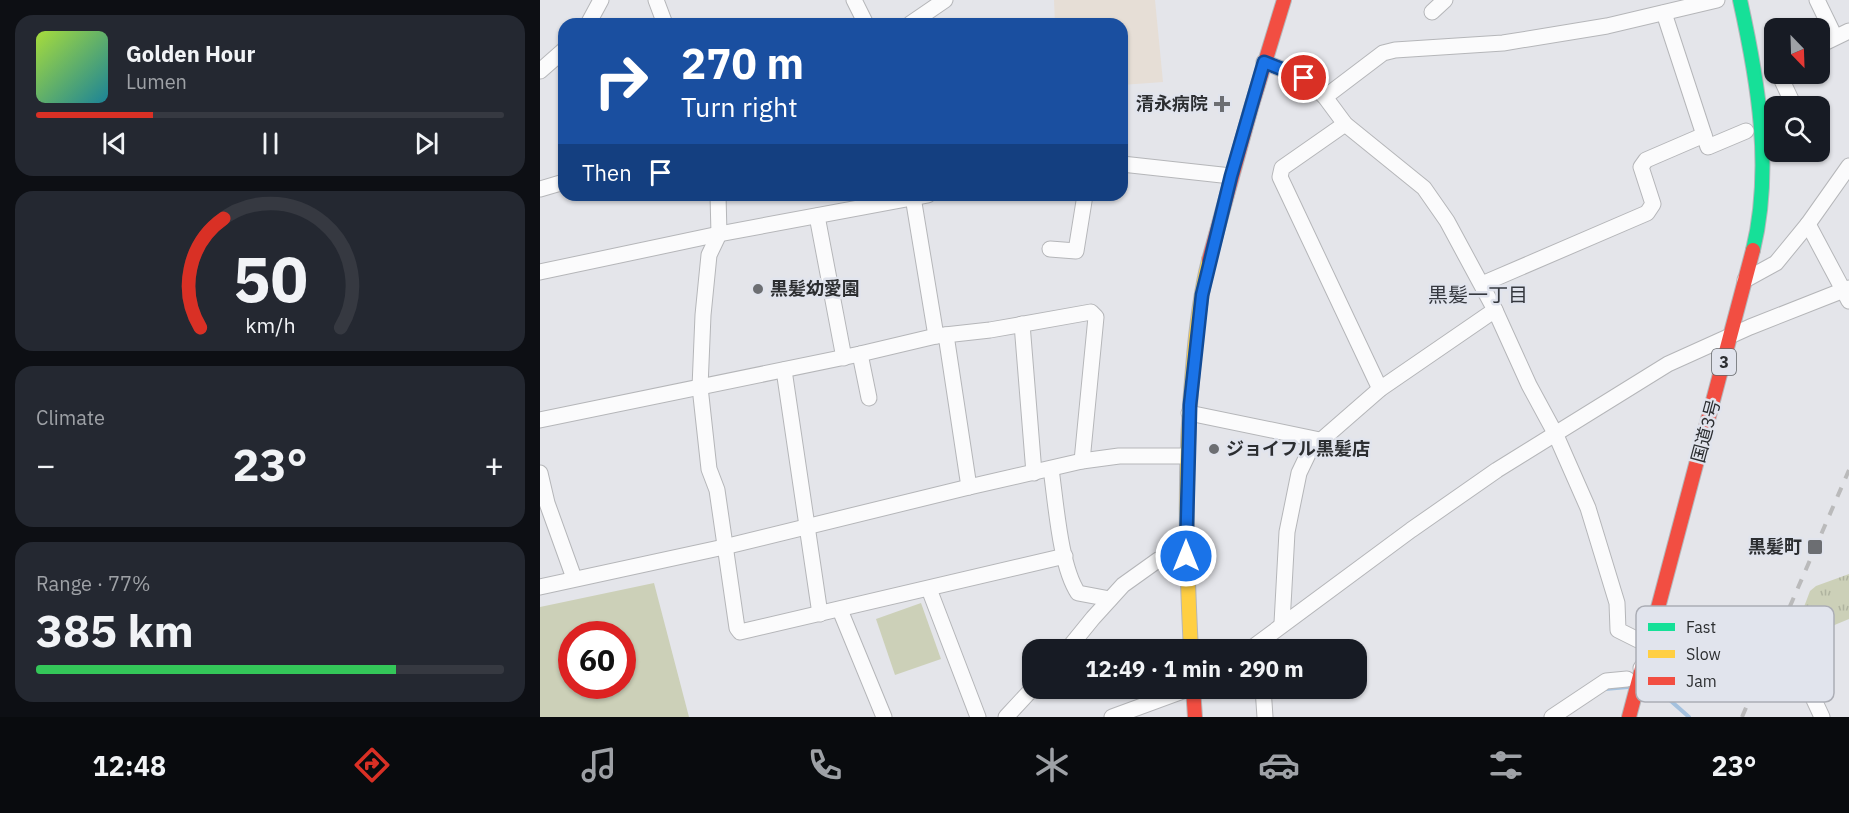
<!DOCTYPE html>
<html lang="en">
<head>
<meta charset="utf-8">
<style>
	:root { --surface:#171b24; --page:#242831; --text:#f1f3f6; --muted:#9ea1a6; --line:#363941; --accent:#d93025 }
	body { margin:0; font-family:"IBM Plex Sans","Noto Sans JP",sans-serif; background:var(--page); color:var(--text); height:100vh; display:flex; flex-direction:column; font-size:22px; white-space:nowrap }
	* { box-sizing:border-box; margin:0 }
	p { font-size:20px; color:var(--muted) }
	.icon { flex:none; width:33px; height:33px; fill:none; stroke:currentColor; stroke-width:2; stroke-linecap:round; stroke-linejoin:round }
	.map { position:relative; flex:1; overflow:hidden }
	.details { display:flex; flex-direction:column; gap:15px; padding:15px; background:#0d0f14; width:540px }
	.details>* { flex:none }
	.top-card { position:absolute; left:18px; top:18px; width:570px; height:183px; border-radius:18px; box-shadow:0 2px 4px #0004; background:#1a4fa0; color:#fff; overflow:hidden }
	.needle { width:39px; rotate:157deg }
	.buttons { position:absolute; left:1224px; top:18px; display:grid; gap:12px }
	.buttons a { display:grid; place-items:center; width:66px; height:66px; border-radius:12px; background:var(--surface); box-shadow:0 2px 4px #0004; font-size:30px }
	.speed { position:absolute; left:18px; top:621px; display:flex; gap:12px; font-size:30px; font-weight:700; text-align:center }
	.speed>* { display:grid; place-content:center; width:78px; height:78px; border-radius:50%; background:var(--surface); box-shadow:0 2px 4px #0004; line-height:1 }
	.speed .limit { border:9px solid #d22; background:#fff; color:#111 }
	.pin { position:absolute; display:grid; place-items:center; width:51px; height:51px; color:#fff; margin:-26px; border:3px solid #fff; border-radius:50%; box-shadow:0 2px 6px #0007 }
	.me { position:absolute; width:66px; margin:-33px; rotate:0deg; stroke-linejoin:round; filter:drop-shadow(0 0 4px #0008) }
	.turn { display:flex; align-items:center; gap:21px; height:126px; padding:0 24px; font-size:27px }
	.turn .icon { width:78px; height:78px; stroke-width:2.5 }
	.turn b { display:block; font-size:42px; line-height:51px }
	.then { display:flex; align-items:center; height:57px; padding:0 24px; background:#0003; gap:12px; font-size:22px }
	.big { font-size:45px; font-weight:800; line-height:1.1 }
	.details .tile { flex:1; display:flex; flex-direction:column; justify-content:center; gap:9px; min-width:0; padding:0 21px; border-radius:18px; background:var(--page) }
	.details .dial { align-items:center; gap:0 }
	.dial svg { height:156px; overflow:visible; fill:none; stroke:var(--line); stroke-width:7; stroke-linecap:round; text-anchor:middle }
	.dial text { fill:var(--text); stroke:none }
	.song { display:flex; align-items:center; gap:18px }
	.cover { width:72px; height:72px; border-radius:9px; background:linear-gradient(135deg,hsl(80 70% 55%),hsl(190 70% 35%)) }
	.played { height:6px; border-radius:3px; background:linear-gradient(90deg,var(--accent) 25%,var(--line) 25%) }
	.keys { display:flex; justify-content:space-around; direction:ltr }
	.heat { display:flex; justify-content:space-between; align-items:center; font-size:33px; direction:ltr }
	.charge { height:9px; border-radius:4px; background:linear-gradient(90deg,#34c759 77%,var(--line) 0) }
	.trip { position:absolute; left:482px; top:639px; width:345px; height:60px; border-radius:18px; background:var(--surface); box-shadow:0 2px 4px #0004; font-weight:800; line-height:60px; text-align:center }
	.menu { display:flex; height:96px; justify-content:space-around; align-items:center; background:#090b0e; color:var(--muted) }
	.menu .icon { width:42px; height:42px }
	.menu .active { color:var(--accent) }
	.menu b { font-size:27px; color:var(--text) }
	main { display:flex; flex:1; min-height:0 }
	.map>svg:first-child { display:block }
	.education { fill:#e6ded6 }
	.park { fill:url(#park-tufts) }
	.pitch { fill:#ccd0b8; fill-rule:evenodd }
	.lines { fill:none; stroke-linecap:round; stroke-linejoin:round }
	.stream { stroke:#a4c1de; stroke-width:4 }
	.street-casing { stroke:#b5b6b9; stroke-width:17 }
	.fast-casing { stroke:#b5b6b9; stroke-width:16 }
	.slow-casing { stroke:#b5b6b9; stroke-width:16 }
	.jam-casing { stroke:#b5b6b9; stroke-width:16 }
	.street { stroke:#fbfbfc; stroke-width:15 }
	.fast { stroke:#16e098; stroke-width:14 }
	.slow { stroke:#ffcf43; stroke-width:14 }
	.jam { stroke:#f24e42; stroke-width:14 }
	.rail { stroke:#bababb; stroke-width:4; stroke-dasharray:10 10; stroke-linecap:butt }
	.route-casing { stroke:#114b97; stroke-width:15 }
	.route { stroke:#1a73e8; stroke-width:10 }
	.poi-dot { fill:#6c6e72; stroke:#e1e4ed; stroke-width:2 }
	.labels { text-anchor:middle; stroke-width:5; stroke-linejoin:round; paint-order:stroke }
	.shield { fill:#e1e4ed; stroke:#626569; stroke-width:1.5 }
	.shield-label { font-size:16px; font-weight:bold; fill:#2c2e31 }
	.poi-label { font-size:18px; font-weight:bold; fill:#2c2e31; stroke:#e1e4ed; text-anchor:end }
	.street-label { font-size:18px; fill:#2c2e31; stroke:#e1e4ed }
	.neighbourhood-label { font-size:20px; fill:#35383f; stroke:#e1e4ed }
	.key { fill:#e1e4ed; stroke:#abadb5; stroke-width:1.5 }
	.key-label { font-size:16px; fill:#2c2e31 }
</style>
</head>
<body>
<main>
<section class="details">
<div class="tile">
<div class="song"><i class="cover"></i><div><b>Golden Hour</b><p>Lumen</p></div></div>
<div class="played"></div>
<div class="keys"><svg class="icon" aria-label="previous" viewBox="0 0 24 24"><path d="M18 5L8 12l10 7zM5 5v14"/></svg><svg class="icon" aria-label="pause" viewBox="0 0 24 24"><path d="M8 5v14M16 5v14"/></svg><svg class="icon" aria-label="next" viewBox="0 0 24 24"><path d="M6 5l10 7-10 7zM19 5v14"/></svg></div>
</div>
<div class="tile dial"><svg viewBox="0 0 100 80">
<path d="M14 69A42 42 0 1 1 86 69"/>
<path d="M14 69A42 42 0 0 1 26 13" stroke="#d93025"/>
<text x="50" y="56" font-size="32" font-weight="700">50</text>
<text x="50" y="72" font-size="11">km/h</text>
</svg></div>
<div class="tile"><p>Climate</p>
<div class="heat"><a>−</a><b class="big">23°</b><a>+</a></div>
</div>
<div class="tile"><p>Range · 77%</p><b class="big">385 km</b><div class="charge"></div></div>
</section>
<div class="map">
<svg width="1309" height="717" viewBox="0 0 1309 717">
	<defs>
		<pattern id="park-tufts" width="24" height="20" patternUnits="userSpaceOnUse" patternTransform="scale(1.5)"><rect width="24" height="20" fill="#ccd0b8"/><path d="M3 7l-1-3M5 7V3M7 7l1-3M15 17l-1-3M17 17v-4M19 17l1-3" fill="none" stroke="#afb39f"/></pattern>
	</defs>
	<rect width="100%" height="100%" fill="#e4e5ea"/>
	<path class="education" d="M 514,0 L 615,0 L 623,82 L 582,85 L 582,24 L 515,24 Z"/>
	<path class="park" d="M 1309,574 L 1309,619 L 1256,641 L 1253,636 L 1270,591 L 1276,586 Z"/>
	<g class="pitch">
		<path d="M 114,583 L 149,717 L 0,717 L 0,607 ZM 32,634 L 82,634 L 82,686 L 32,686 Z"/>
		<path d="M 381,603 L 401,659 L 355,675 L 336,619 Z"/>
	</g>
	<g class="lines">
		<g class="stream">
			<path d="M 1107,686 L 1114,686 L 1149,717"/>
			<path d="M 1065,689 L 1088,687"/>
		</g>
		<defs>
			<g id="street">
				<path d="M 116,0 L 125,24"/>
				<path d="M 314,0 L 326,24"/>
				<path d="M 1277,0 L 1295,37"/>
				<path d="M 892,12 L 905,0"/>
				<path d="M 1124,13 L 1164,135"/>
				<path d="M 48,24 L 61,0"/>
				<path d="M 370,24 L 405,0"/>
				<path d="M 1280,45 L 1309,31"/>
				<path d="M 724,62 L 764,78 L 785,97 L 805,124 L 884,188 L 907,221 L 955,310 L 989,385 L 1015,433 L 1048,508 L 1077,603 L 1078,630 L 1098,640"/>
				<path d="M 0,71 L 24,50"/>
				<path d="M 1239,74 L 1254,106"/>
				<path d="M 785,97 L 843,53 L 855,50 L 963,43 L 1067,26 L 1177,0"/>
				<path d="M 805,124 L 742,168 L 740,177 L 840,389"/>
				<path d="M 582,164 L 691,176"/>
				<path d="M 0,189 L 24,182"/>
				<path d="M 178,195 L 179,234 L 169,255 L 163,315 L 160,387 L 169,469 L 177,490 L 197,628 L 200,632 L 525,556"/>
				<path d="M 373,197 L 396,336"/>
				<path d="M 277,216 L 304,358"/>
				<path d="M 1268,224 L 1309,301"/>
				<path d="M 510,249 L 536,251 L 545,195"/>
				<path d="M 0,272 L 179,234 L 388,195"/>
				<path d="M 1205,280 L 1236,263 L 1268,224 L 1309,166"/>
				<path d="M 942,284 L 1107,213 L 1113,204 L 1101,167 L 1106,160 L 1164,135 L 1168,147 L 1206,131"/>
				<path d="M 482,324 L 494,473"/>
				<path d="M 406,335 L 429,487"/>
				<path d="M 320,354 L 329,398"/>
				<path d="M 244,370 L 280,614"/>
				<path d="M 649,413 L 780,440"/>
				<path d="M 0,420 L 320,354 L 396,336 L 450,330 L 551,312 L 556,317 L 542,461"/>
				<path d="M 511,469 C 516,503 520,566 538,593 L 570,599"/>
				<path d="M 0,473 L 7,503 L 34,578"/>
				<path d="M 0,587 L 184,547 L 429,487 L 542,461 L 579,456 L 647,456"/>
				<path d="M 389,589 L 438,717"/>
				<path d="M 300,610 L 344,717"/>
				<path d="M 742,623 L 747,532 L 759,473 L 770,450 L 840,389 L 955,310"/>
				<path d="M 527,650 L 553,618 L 583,585 L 618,560 L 646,556"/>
				<path d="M 709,650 L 871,530 L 957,470 L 1128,364 L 1210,327 L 1309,288"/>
				<path d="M 1101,668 L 1192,629 L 1223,631 L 1237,636 L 1249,646 L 1282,717"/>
				<path d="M 723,688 L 725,717"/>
				<path d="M 466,717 L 493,688"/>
				<path d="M 572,717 L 651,688"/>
				<path d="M 1012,717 L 1066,681 L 1087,679"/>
			</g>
			<path id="fast" d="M 1200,0 C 1218,81 1233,168 1213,250"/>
			<path id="slow" d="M 651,650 C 646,556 644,462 653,368 C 656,331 660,295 669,260"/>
			<g id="jam">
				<path d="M 669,260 L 711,108 L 744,0"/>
				<path d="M 653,688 L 655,717"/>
				<path d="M 1089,717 L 1213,250"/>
			</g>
		</defs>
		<use href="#street" class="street-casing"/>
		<use href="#fast" class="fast-casing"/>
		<use href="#slow" class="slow-casing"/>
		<use href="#jam" class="jam-casing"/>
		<use href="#street" class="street"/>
		<use href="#fast" class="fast"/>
		<use href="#slow" class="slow"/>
		<use href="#jam" class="jam"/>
		<path class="rail" d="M 1202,717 L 1309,470"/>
	</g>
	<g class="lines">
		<defs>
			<path id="route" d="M 646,556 L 650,405 L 662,295 L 691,176 L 724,62 L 764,78"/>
		</defs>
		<use href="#route" class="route-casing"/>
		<use href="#route" class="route"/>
	</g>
	<g class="poi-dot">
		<path d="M679 95h6v6h6v6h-6v6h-6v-6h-6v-6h6z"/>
		<circle cx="218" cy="289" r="6"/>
		<circle cx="674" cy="449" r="6"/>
		<rect x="1267" y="539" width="16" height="16" rx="3"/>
	</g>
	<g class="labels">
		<rect class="shield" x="1172" y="349" width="24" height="26" rx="4.5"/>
		<g class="shield-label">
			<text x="1184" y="368">3</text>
		</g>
		<g class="poi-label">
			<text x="668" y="110">清永病院</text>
			<text x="230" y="295" text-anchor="start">黒髪幼愛園</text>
			<text x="686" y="455" text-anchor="start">ジョイフル黒髪店</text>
			<text x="1262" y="553">黒髪町</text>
		</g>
		<g class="street-label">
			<text transform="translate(1166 431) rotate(-75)" y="6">国道3号</text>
		</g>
		<g class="neighbourhood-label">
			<text x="938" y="302">黒髪一丁目</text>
		</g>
	</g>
	<rect x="1096" y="606" width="198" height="96" rx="9" class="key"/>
	<rect x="1108" y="623" width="27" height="8" fill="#16e098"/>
	<rect x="1108" y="650" width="27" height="8" fill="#ffcf43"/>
	<rect x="1108" y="677" width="27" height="8" fill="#f24e42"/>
	<g class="key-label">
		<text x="1146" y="633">Fast</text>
		<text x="1146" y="660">Slow</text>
		<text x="1146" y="687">Jam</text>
	</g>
</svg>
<div class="buttons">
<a><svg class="needle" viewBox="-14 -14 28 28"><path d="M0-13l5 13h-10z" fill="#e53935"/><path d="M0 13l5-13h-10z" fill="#9ea1a6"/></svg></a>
<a><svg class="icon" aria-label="search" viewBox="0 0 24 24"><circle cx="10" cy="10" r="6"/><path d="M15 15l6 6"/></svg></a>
</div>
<div class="speed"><div class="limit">60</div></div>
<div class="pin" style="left:764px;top:78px;background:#d93025"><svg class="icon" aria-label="arrive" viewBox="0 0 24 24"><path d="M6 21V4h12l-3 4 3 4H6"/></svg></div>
<svg class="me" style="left:646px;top:556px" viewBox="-20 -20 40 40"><circle r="17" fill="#1a73e8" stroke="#fff" stroke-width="3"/><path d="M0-11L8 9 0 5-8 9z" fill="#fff"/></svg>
<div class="trip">12:49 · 1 min · 290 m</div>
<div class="top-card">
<div class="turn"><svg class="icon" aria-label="right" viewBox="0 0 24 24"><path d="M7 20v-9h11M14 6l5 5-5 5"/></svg><div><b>270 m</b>Turn right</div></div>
<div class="then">Then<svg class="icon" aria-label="arrive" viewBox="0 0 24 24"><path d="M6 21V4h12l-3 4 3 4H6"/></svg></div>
</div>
</div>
</main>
<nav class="menu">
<b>12:48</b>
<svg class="icon active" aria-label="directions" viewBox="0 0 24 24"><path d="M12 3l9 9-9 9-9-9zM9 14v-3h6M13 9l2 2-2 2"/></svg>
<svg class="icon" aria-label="music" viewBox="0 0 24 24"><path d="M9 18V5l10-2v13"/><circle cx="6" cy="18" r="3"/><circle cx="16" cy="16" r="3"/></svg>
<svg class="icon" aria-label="phone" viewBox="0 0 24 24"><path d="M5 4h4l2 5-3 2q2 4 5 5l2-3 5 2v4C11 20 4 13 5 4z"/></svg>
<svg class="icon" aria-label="climate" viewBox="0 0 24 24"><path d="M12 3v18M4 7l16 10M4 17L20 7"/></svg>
<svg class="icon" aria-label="car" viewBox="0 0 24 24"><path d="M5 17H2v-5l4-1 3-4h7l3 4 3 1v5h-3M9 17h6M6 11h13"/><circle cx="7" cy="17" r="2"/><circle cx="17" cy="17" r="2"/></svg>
<svg class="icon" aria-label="filters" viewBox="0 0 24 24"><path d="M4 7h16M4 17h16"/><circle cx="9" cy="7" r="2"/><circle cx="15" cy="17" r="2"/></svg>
<b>23°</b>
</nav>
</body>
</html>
